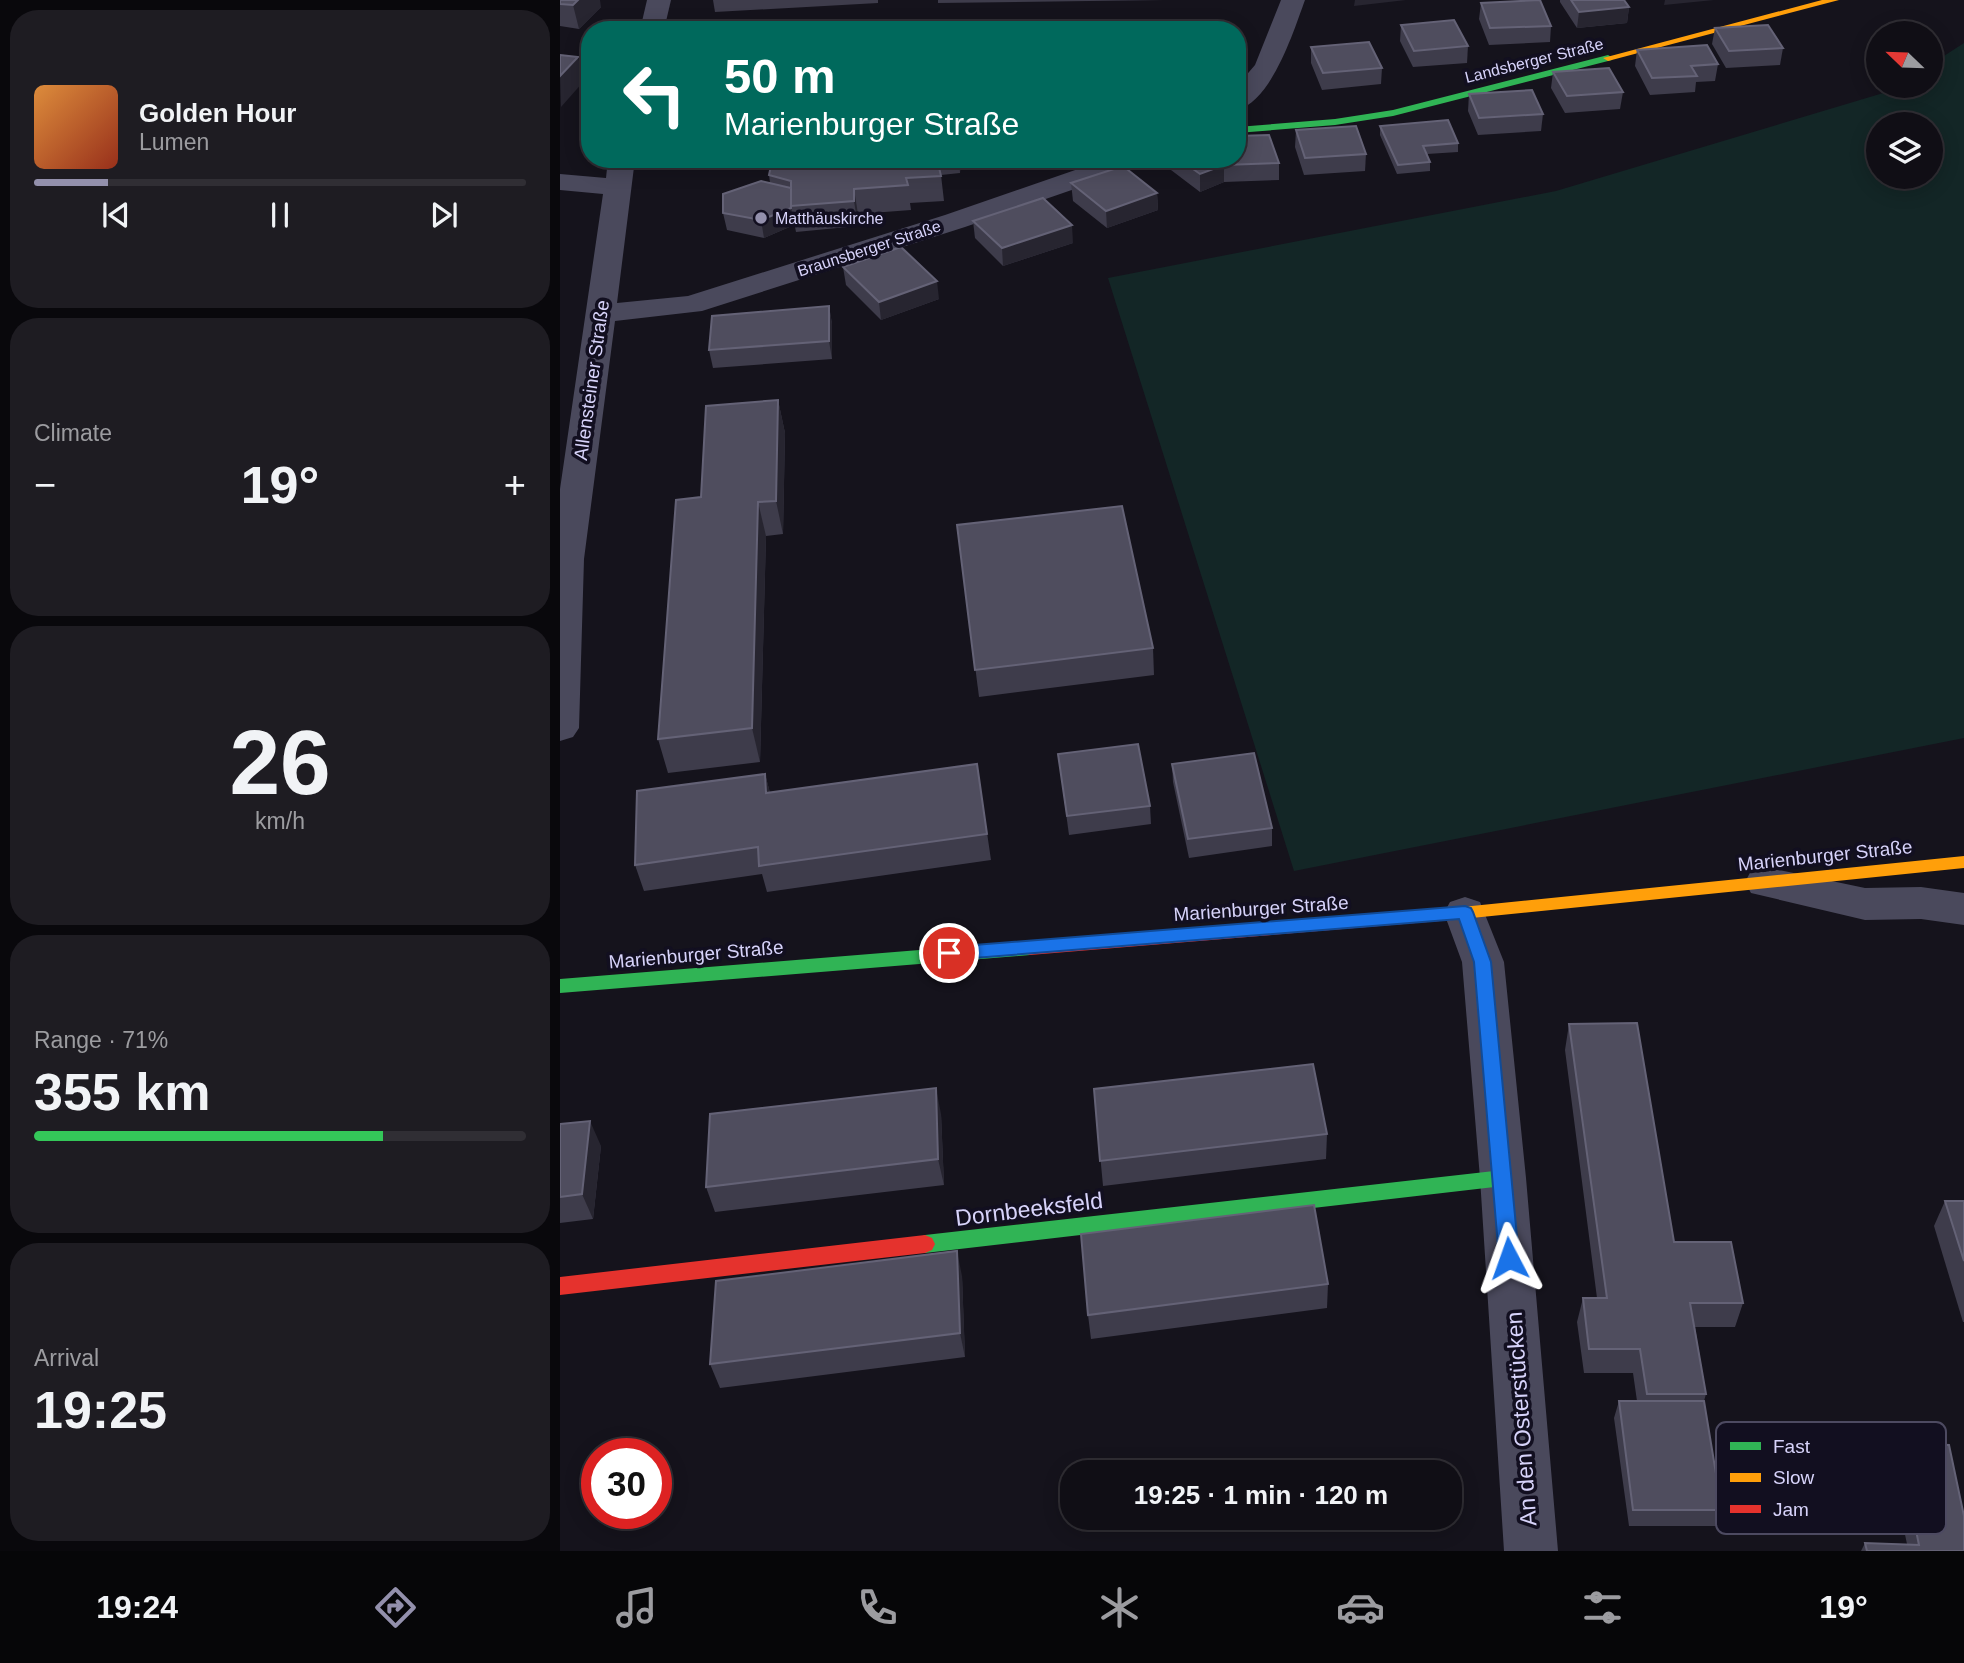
<!DOCTYPE html>
<html lang="en">
<head>
<meta charset="utf-8">
<style>
	:root { --surface:#100e15; --page:#1e1c22; --text:#f1f3f6; --muted:#9c9ca0; --line:#302e34; --accent:#9390ac }
	body { margin:0; font-family:Arial,sans-serif; background:var(--page); color:var(--text); height:100vh; display:flex; flex-direction:column; font-size:26px; white-space:nowrap }
	* { box-sizing:border-box; margin:0 }
	p { font-size:23px; color:var(--muted) }
	.icon { flex:none; width:38px; height:38px; fill:none; stroke:currentColor; stroke-width:2; stroke-linecap:round; stroke-linejoin:round }
	.map { position:relative; flex:1; overflow:hidden }
	.panel { display:flex; flex-direction:column; gap:10px; padding:10px; background:#09080c; width:560px }
	.panel>* { flex:none }
	.guide { position:absolute; left:21px; top:21px; width:665px; height:147px; border-radius:28px; box-shadow:0 4px 18px #0003,0 0 0 2px var(--line); background:#00695c; color:#fff; overflow:hidden }
	.needle { width:46px; rotate:293deg }
	.buttons { position:absolute; left:1306px; top:21px; display:grid; gap:14px }
	.buttons a { display:grid; place-items:center; width:77px; height:77px; border-radius:50%; background:var(--surface); box-shadow:0 4px 18px #0003,0 0 0 2px var(--line); font-size:35px }
	.speed { position:absolute; left:21px; top:1438px; display:flex; gap:14px; font-size:35px; font-weight:700; text-align:center }
	.speed>* { display:grid; place-content:center; width:91px; height:91px; border-radius:50%; background:var(--surface); box-shadow:0 4px 18px #0003,0 0 0 2px var(--line); line-height:1 }
	.speed .limit { border:10px solid #d22; background:#fff; color:#111 }
	.pin { position:absolute; display:grid; place-items:center; width:60px; height:60px; color:#fff; margin:-30px; border:4px solid #fff; border-radius:50%; box-shadow:0 2px 7px #0007 }
	.me { position:absolute; width:77px; margin:-38px; rotate:356deg; stroke-linejoin:round; filter:drop-shadow(0 0 5px #0008) }
	.turn { display:flex; align-items:center; gap:24px; height:147px; padding:0 28px; font-size:32px }
	.turn .icon { width:91px; height:91px; stroke-width:2.5 }
	.turn b { display:block; font-size:49px; line-height:60px }
	.big { font-size:52px; font-weight:700; line-height:1.1 }
	.panel .tile { flex:1; display:flex; flex-direction:column; justify-content:center; gap:10px; min-width:0; padding:0 24px; border-radius:28px; background:var(--page) }
	.panel .dial { align-items:center; gap:0 }
	.dial b { font-size:91px; line-height:1 }
	.song { display:flex; align-items:center; gap:21px }
	.cover { width:84px; height:84px; border-radius:10px; background:linear-gradient(135deg,hsl(30 70% 55%),hsl(10 70% 35%)) }
	.played { height:7px; border-radius:4px; background:linear-gradient(90deg,var(--accent) 15%,var(--line) 15%) }
	.keys { display:flex; justify-content:space-around; direction:ltr }
	.heat { display:flex; justify-content:space-between; align-items:center; font-size:38px; direction:ltr }
	.charge { height:10px; border-radius:5px; background:linear-gradient(90deg,#34c759 71%,var(--line) 0) }
	.trip { position:absolute; left:500px; top:1460px; width:402px; height:70px; border-radius:28px; background:var(--surface); box-shadow:0 4px 18px #0003,0 0 0 2px var(--line); font-weight:700; line-height:70px; text-align:center }
	.tabs { display:flex; height:112px; justify-content:space-around; align-items:center; background:#060608; color:var(--muted) }
	.tabs .icon { width:49px; height:49px }
	.tabs .selected { color:var(--accent) }
	.tabs b { font-size:32px; color:var(--text) }
	main { display:flex; flex:1; min-height:0 }
	.map>svg:first-child { display:block }
	.green { fill:#132626; fill-rule:evenodd }
	.lines { fill:none; stroke-linecap:round; stroke-linejoin:round }
	.street { fill:#4a495c; fill-rule:evenodd }
	.fast { fill:#30b455; fill-rule:evenodd }
	.slow { fill:#ff9f0a; fill-rule:evenodd }
	.jam { fill:#e5322d; fill-rule:evenodd }
	.wall { fill:#3e3c4b }
	.shaded-wall { fill:#272530 }
	.building { fill:#4f4d5e; stroke:#646276; stroke-width:2 }
	.route { fill:#1a73e8; stroke:#114b97; stroke-width:2 }
	.poi-dot { fill:#9390ac; stroke:#120f20; stroke-width:2.5 }
	.labels { text-anchor:middle; stroke-width:7; stroke-linejoin:round; paint-order:stroke }
	.far-street-label { font-size:16px; fill:#d7d3fa; stroke:#120f20 }
	.far-poi-label { font-size:16px; fill:#d7d3fa; stroke:#120f20; text-anchor:start }
	.street-label { font-size:19px; fill:#d7d3fa; stroke:#120f20 }
	.near-street-label { font-size:23px; fill:#d7d3fa; stroke:#120f20 }
	.key { fill:#120f20; stroke:#4d4a61; stroke-width:2 }
	.key-label { font-size:19px; fill:#d7d3fa }
</style>
</head>
<body>
<main>
<section class="panel">
<div class="tile">
<div class="song"><i class="cover"></i><div><b>Golden Hour</b><p>Lumen</p></div></div>
<div class="played"></div>
<div class="keys"><svg class="icon" aria-label="previous" viewBox="0 0 24 24"><path d="M18 5L8 12l10 7zM5 5v14"/></svg><svg class="icon" aria-label="pause" viewBox="0 0 24 24"><path d="M8 5v14M16 5v14"/></svg><svg class="icon" aria-label="next" viewBox="0 0 24 24"><path d="M6 5l10 7-10 7zM19 5v14"/></svg></div>
</div>
<div class="tile"><p>Climate</p>
<div class="heat"><a>−</a><b class="big">19°</b><a>+</a></div>
</div>
<div class="tile dial"><b>26</b><p>km/h</p></div>
<div class="tile"><p>Range · 71%</p><b class="big">355 km</b><div class="charge"></div></div>
<div class="tile"><p>Arrival</p><b class="big">19:25</b></div>
</section>
<div class="map">
<svg width="1404" height="1551" viewBox="0 0 1404 1551">
	<rect width="100%" height="100%" fill="#15131c"/>
	<path class="green" d="M 1404,43 L 1404,738 L 734,871 L 548,278 L 996,191 L 1330,91 L 1338,86 L 1370,86 L 1370,65 ZM 1370,124 L 1370,177 L 1318,177 L 1318,124 Z"/>
	<g class="lines">
		<g class="street">
			<path d="M 87,0 L 111,0 L 104,30 L 80,30 Z"/>
			<path d="M 721,0 L 745,0 C 734,30 712,101 677,110 L 677,86 L 695,65 Z"/>
			<path d="M 48,159 L 75,159 L 57,303 L 128,296 L 385,215 L 547,159 L 587,159 L 584,165 L 405,227 L 142,311 L 55,321 L 24,559 L 19,728 L 13,737 L 0,741 L 0,489 L 43,194 L 0,190 L 0,174 L 46,178 Z"/>
			<path d="M 1205,867 L 1305,888 L 1361,887 L 1404,893 L 1404,925 L 1361,919 L 1305,920 L 1191,893 L 1185,882 L 1191,871 Z"/>
			<path d="M 905,897 L 920,902 L 944,962 L 966,1178 L 998,1551 L 944,1551 L 920,1178 L 902,962 L 884,913 L 890,902 Z"/>
		</g>
		<g class="fast">
			<path d="M 1048,55 L 1053,58 L 1052,60 L 833,116 L 775,125 L 677,133 L 677,127 L 775,119 L 833,110 Z"/>
			<path d="M 470,941 L 476,943 L 479,948 L 476,953 L 470,955 L 0,993 L 0,979 Z"/>
			<path d="M 943,1170 L 950,1172 L 952,1178 L 950,1184 L 943,1186 L 365,1253 L 358,1250 L 355,1244 L 358,1238 L 365,1235 Z"/>
		</g>
		<g class="slow">
			<path d="M 1262,0 L 1279,0 L 1048,61 L 1043,58 Z"/>
			<path d="M 1404,856 L 1404,868 L 892,920 L 886,919 L 884,914 L 886,909 L 892,908 Z"/>
		</g>
		<g class="jam">
			<path d="M 892,908 L 898,909 L 900,914 L 898,919 L 892,920 L 470,955 L 464,953 L 461,948 L 464,943 L 470,941 Z"/>
			<path d="M 365,1235 L 372,1238 L 375,1244 L 372,1250 L 365,1253 L 0,1295 L 0,1277 Z"/>
		</g>
	</g>
	<g class="wall">
		<path d="M 0,0 L 41,7 L 19,29 L 0,26 Z"/>
		<path d="M 153,0 L 318,0 L 318,3 L 155,12 Z"/>
		<path d="M 378,0 L 604,0 L 378,3 Z"/>
		<path d="M 1000,0 L 1064,0 L 1069,7 L 1067,23 L 1017,28 L 1000,2 Z"/>
		<path d="M 921,3 L 991,26 L 990,42 L 929,45 L 919,19 Z"/>
		<path d="M 841,25 L 908,46 L 907,63 L 853,67 L 840,41 Z"/>
		<path d="M 1155,28 L 1223,48 L 1220,65 L 1166,68 L 1152,44 Z"/>
		<path d="M 751,47 L 822,68 L 821,84 L 762,90 L 751,63 Z"/>
		<path d="M 1077,50 L 1158,64 L 1155,81 L 1136,82 L 1135,92 L 1090,95 L 1075,66 Z"/>
		<path d="M 993,72 L 1063,92 L 1060,109 L 1005,113 L 991,88 Z"/>
		<path d="M 909,94 L 983,114 L 981,131 L 918,135 L 908,111 Z"/>
		<path d="M 820,126 L 898,143 L 898,152 L 867,154 L 870,162 L 870,171 L 837,174 L 820,135 Z"/>
		<path d="M 736,130 L 806,154 L 805,171 L 744,175 L 735,147 Z"/>
		<path d="M 268,159 L 401,159 L 400,173 L 381,175 L 384,201 L 350,203 L 351,210 L 298,214 L 298,226 L 236,232 L 234,222 L 234,225 L 204,238 L 167,230 L 163,213 L 210,183 L 209,175 L 245,161 Z"/>
		<path d="M 611,159 L 677,159 L 719,163 L 719,180 L 664,182 L 640,192 L 611,170 Z"/>
		<path d="M 511,183 L 597,193 L 598,210 L 547,228 L 513,201 Z"/>
		<path d="M 413,221 L 513,243 L 443,266 L 415,238 Z"/>
		<path d="M 283,267 L 379,299 L 321,320 L 286,285 Z"/>
		<path d="M 269,306 L 272,324 L 272,359 L 153,368 L 149,350 Z"/>
		<path d="M 218,400 L 225,433 L 223,534 L 206,536 L 200,762 L 108,773 L 98,739 Z"/>
		<path d="M 397,525 L 593,648 L 594,675 L 419,697 Z"/>
		<path d="M 498,754 L 590,806 L 591,824 L 509,835 Z"/>
		<path d="M 417,764 L 431,860 L 207,892 L 202,874 L 84,891 L 75,865 L 205,774 L 210,793 Z"/>
		<path d="M 612,764 L 712,828 L 712,846 L 629,858 L 613,782 Z"/>
		<path d="M 1009,1024 L 1114,1242 L 1183,1303 L 1175,1327 L 1135,1327 L 1146,1394 L 1144,1401 L 1162,1510 L 1156,1526 L 1069,1526 L 1054,1418 L 1059,1401 L 1077,1401 L 1073,1373 L 1024,1373 L 1017,1322 L 1023,1298 L 1037,1298 L 1005,1050 Z"/>
		<path d="M 534,1089 L 767,1134 L 766,1159 L 543,1186 Z"/>
		<path d="M 381,1114 L 384,1185 L 155,1212 L 146,1187 Z"/>
		<path d="M 0,1124 L 41,1146 L 33,1219 L 0,1223 Z"/>
		<path d="M 1385,1201 L 1404,1201 L 1404,1322 L 1403,1322 L 1374,1226 Z"/>
		<path d="M 402,1276 L 405,1357 L 160,1388 L 150,1364 Z"/>
		<path d="M 768,1284 L 767,1308 L 531,1339 L 528,1315 Z"/>
		<path d="M 1338,1443 L 1404,1551 L 1301,1551 L 1305,1543 L 1347,1544 L 1329,1459 Z"/>
	</g>
	<g class="shaded-wall">
		<path d="M 18,0 L 40,0 L 41,7 L 19,29 L 13,5 Z"/>
		<path d="M 795,0 L 846,0 L 794,6 Z"/>
		<path d="M 1105,0 L 1154,0 L 1104,5 Z"/>
		<path d="M 1069,7 L 1067,23 L 1017,28 L 1019,12 Z"/>
		<path d="M 18,57 L 24,81 L 1,107 L 0,76 Z"/>
		<path d="M 399,159 L 401,159 L 400,173 Z"/>
		<path d="M 664,165 L 664,182 L 640,192 L 640,174 Z"/>
		<path d="M 294,189 L 298,214 L 298,226 L 294,201 Z"/>
		<path d="M 597,193 L 598,210 L 547,228 L 546,211 Z"/>
		<path d="M 231,206 L 234,225 L 204,238 L 201,220 Z"/>
		<path d="M 512,225 L 513,243 L 443,266 L 442,248 Z"/>
		<path d="M 377,281 L 379,299 L 321,320 L 319,302 Z"/>
		<path d="M 269,306 L 272,324 L 272,359 L 269,341 Z"/>
		<path d="M 218,400 L 225,433 L 223,534 L 216,501 Z"/>
		<path d="M 198,502 L 206,536 L 200,762 L 192,728 Z"/>
		<path d="M 205,774 L 212,800 L 206,793 Z"/>
		<path d="M 376,1088 L 381,1114 L 384,1185 L 378,1159 Z"/>
		<path d="M 30,1121 L 41,1146 L 33,1219 L 22,1194 Z"/>
		<path d="M 397,1251 L 402,1276 L 405,1357 L 400,1333 Z"/>
	</g>
	<g class="building">
		<path d="M 0,0 L 18,0 L 13,5 L 0,4 Z"/>
		<path d="M 980,0 L 991,26 L 930,28 L 921,3 Z"/>
		<path d="M 1011,0 L 1064,0 L 1069,7 L 1019,12 Z"/>
		<path d="M 894,20 L 908,46 L 854,51 L 841,25 Z"/>
		<path d="M 612,23 L 612,30 L 357,30 L 358,26 Z"/>
		<path d="M 1208,25 L 1223,48 L 1169,51 L 1155,28 Z"/>
		<path d="M 809,42 L 822,68 L 763,73 L 751,47 Z"/>
		<path d="M 1147,45 L 1158,64 L 1131,66 L 1137,76 L 1092,78 L 1077,50 Z"/>
		<path d="M 0,55 L 18,57 L 0,76 Z"/>
		<path d="M 1049,68 L 1063,92 L 1007,96 L 993,72 Z"/>
		<path d="M 972,90 L 983,114 L 919,118 L 909,94 Z"/>
		<path d="M 888,120 L 898,143 L 863,146 L 870,162 L 838,165 L 820,126 Z"/>
		<path d="M 796,126 L 806,154 L 745,158 L 736,130 Z"/>
		<path d="M 709,135 L 719,163 L 664,165 L 640,174 L 619,159 L 677,159 L 677,136 Z"/>
		<path d="M 227,159 L 244,159 L 245,161 L 268,159 L 377,159 L 381,176 L 346,178 L 348,185 L 294,189 L 294,201 L 231,206 L 231,181 L 209,175 L 212,161 Z"/>
		<path d="M 563,166 L 597,193 L 546,211 L 511,183 Z"/>
		<path d="M 201,181 L 231,188 L 231,208 L 201,220 L 163,213 L 163,194 Z"/>
		<path d="M 483,198 L 512,225 L 442,248 L 413,221 Z"/>
		<path d="M 341,247 L 377,281 L 319,302 L 283,267 Z"/>
		<path d="M 269,306 L 269,341 L 149,350 L 152,316 Z"/>
		<path d="M 218,400 L 216,501 L 198,502 L 192,728 L 98,739 L 116,500 L 141,497 L 146,406 Z"/>
		<path d="M 562,506 L 593,648 L 415,670 L 397,525 Z"/>
		<path d="M 578,744 L 590,806 L 507,816 L 498,754 Z"/>
		<path d="M 694,753 L 712,828 L 628,839 L 612,764 Z"/>
		<path d="M 417,764 L 427,834 L 199,866 L 198,847 L 75,865 L 77,791 L 205,774 L 206,793 Z"/>
		<path d="M 1077,1023 L 1114,1242 L 1171,1242 L 1183,1303 L 1130,1303 L 1146,1394 L 1087,1394 L 1080,1349 L 1029,1349 L 1023,1298 L 1047,1298 L 1009,1024 Z"/>
		<path d="M 753,1064 L 767,1134 L 540,1161 L 534,1089 Z"/>
		<path d="M 376,1088 L 378,1159 L 146,1187 L 150,1114 Z"/>
		<path d="M 30,1121 L 22,1194 L 0,1197 L 0,1124 Z"/>
		<path d="M 1385,1201 L 1404,1201 L 1404,1261 Z"/>
		<path d="M 754,1205 L 768,1284 L 528,1315 L 521,1234 Z"/>
		<path d="M 397,1251 L 400,1333 L 150,1364 L 156,1281 Z"/>
		<path d="M 1059,1401 L 1144,1401 L 1162,1510 L 1073,1510 Z"/>
		<path d="M 1338,1443 L 1389,1445 L 1404,1516 L 1404,1551 L 1307,1551 L 1305,1543 L 1359,1545 Z"/>
	</g>
	<path class="route" d="M 905,906 L 911,908 L 913,912 L 931,962 L 959,1258 L 956,1264 L 949,1266 L 942,1264 L 939,1258 L 914,962 L 899,919 L 389,960 L 383,958 L 381,953 L 383,949 L 389,947 Z"/>
	<circle class="poi-dot" cx="201" cy="218" r="7"/>
	<g class="labels">
		<g class="far-street-label">
			<text transform="translate(974 60) rotate(-14)" y="6">Landsberger Straße</text>
			<text transform="translate(309 248) rotate(-18)" y="6">Braunsberger Straße</text>
		</g>
		<g class="far-poi-label">
			<text x="215" y="224">Matthäuskirche</text>
		</g>
		<g class="street-label">
			<text transform="translate(31 380) rotate(-82)" y="7">Allensteiner Straße</text>
			<text transform="translate(1265 855) rotate(-6)" y="7">Marienburger Straße</text>
			<text transform="translate(701 908) rotate(-4)" y="7">Marienburger Straße</text>
			<text transform="translate(136 954) rotate(-5)" y="7">Marienburger Straße</text>
		</g>
		<g class="near-street-label">
			<text transform="translate(469 1209) rotate(-7)" y="8">Dornbeeksfeld</text>
			<text transform="translate(961 1419) rotate(-94)" y="8">An den Osterstücken</text>
		</g>
	</g>
	<rect x="1156" y="1422" width="230" height="112" rx="10" class="key"/>
	<rect x="1170" y="1442" width="31" height="8" fill="#30b455"/>
	<rect x="1170" y="1473" width="31" height="9" fill="#ff9f0a"/>
	<rect x="1170" y="1505" width="31" height="8" fill="#e5322d"/>
	<g class="key-label">
		<text x="1213" y="1453">Fast</text>
		<text x="1213" y="1484">Slow</text>
		<text x="1213" y="1516">Jam</text>
	</g>
</svg>
<div class="buttons">
<a><svg class="needle" viewBox="-14 -14 28 28"><path d="M0-13l5 13h-10z" fill="#e53935"/><path d="M0 13l5-13h-10z" fill="#9c9ca0"/></svg></a>
<a><svg class="icon" aria-label="layers" viewBox="0 0 24 24"><path d="M12 4l9 5-9 5-9-5zM3 14l9 5 9-5"/></svg></a>
</div>
<div class="speed"><div class="limit">30</div></div>
<div class="pin" style="left:389px;top:953px;background:#d93025"><svg class="icon" aria-label="arrive" viewBox="0 0 24 24"><path d="M6 21V4h12l-3 4 3 4H6"/></svg></div>
<svg class="me" style="left:949px;top:1258px" viewBox="-20 -20 40 40"><path d="M0-17L14 15 0 8-14 15z" fill="#1a73e8" stroke="#fff" stroke-width="4"/></svg>
<div class="trip">19:25 · 1 min · 120 m</div>
<div class="guide">
<div class="turn"><svg class="icon" aria-label="left" viewBox="0 0 24 24"><path d="M17 20v-9H6M10 6l-5 5 5 5"/></svg><div><b>50 m</b>Marienburger Straße</div></div>
</div>
</div>
</main>
<nav class="tabs">
<b>19:24</b>
<svg class="icon selected" aria-label="directions" viewBox="0 0 24 24"><path d="M12 3l9 9-9 9-9-9zM9 14v-3h6M13 9l2 2-2 2"/></svg>
<svg class="icon" aria-label="music" viewBox="0 0 24 24"><path d="M9 18V5l10-2v13"/><circle cx="6" cy="18" r="3"/><circle cx="16" cy="16" r="3"/></svg>
<svg class="icon" aria-label="phone" viewBox="0 0 24 24"><path d="M5 4h4l2 5-3 2q2 4 5 5l2-3 5 2v4C11 20 4 13 5 4z"/></svg>
<svg class="icon" aria-label="climate" viewBox="0 0 24 24"><path d="M12 3v18M4 7l16 10M4 17L20 7"/></svg>
<svg class="icon" aria-label="car" viewBox="0 0 24 24"><path d="M5 17H2v-5l4-1 3-4h7l3 4 3 1v5h-3M9 17h6M6 11h13"/><circle cx="7" cy="17" r="2"/><circle cx="17" cy="17" r="2"/></svg>
<svg class="icon" aria-label="filters" viewBox="0 0 24 24"><path d="M4 7h16M4 17h16"/><circle cx="9" cy="7" r="2"/><circle cx="15" cy="17" r="2"/></svg>
<b>19°</b>
</nav>
</body>
</html>
